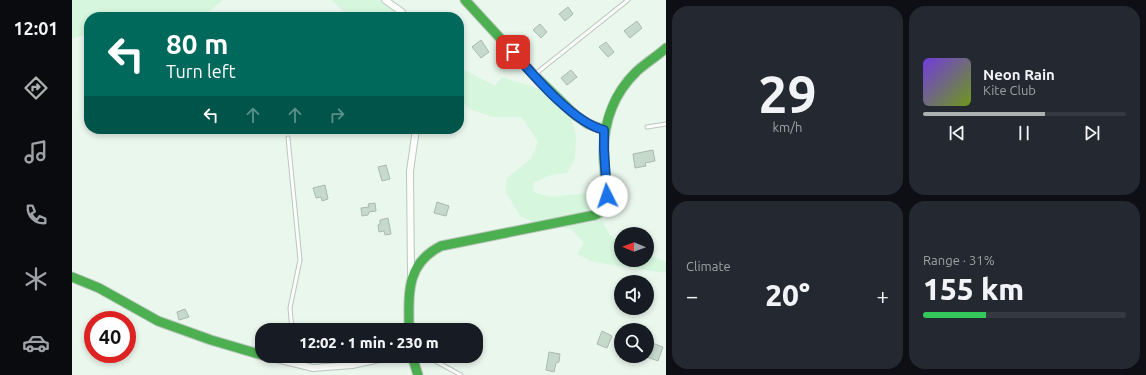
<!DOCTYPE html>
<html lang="en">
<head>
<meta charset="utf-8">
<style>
	:root { --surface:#171b24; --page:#242831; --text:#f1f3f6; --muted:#9ea1a6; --line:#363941; --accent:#acb1af }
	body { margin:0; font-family:Ubuntu,sans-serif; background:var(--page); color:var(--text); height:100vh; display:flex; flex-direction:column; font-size:15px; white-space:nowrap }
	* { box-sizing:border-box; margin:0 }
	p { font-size:13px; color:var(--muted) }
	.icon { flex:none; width:22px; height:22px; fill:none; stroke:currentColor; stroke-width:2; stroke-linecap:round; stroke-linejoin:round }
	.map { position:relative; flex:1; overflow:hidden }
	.panel { display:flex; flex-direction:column; gap:6px; padding:6px; background:#0d0f14; width:480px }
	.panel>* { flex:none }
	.banner { position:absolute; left:12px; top:12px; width:380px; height:122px; border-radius:16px; box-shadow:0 2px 6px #0003; background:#00695c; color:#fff; overflow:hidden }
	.needle { width:26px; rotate:271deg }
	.buttons { position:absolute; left:542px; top:227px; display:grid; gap:8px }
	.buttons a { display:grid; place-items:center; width:40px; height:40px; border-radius:50%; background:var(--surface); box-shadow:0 2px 6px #0003; font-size:20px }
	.speed { position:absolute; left:12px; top:311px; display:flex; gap:8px; font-size:20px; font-weight:700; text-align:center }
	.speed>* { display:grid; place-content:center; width:52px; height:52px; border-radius:50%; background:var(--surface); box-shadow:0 2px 6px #0003; line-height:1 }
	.speed .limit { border:6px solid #d22; background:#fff; color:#111 }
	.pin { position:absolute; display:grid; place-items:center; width:34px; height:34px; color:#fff; margin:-17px; border-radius:8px; box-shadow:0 2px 6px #0006 }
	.me { position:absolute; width:44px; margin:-22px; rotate:356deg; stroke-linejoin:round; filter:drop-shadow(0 0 3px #0008) }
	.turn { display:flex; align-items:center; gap:14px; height:84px; padding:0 16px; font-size:18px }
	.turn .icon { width:52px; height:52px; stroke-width:2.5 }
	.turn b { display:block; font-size:28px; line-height:34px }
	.lanes { display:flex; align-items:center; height:38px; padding:0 16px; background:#0003; justify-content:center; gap:20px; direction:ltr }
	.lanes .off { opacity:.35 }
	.big { font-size:30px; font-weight:800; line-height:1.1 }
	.panel .tile { flex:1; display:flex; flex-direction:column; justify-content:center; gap:6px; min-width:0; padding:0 14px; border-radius:16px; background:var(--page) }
	.panel .dial { align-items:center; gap:0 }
	.dial b { font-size:52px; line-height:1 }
	.song { display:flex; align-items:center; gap:12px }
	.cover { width:48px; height:48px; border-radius:6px; background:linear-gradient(135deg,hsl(260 70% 55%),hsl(80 70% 35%)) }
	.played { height:4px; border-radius:2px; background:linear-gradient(90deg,var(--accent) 60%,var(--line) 60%) }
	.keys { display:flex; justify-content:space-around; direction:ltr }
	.heat { display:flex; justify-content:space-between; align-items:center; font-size:22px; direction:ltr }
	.charge { height:6px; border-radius:3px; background:linear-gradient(90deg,#34c759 31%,var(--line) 0) }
	.panel .tiles { flex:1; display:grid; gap:6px; grid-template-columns:repeat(2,1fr) }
	.trip { position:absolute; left:183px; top:323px; width:228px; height:40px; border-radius:16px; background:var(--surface); box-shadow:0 2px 6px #0003; font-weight:800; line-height:40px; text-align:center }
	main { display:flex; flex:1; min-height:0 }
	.dock { display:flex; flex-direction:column; width:72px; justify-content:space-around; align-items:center; background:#090b0e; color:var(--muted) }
	.dock .icon { width:28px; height:28px }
	.dock .active { color:var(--accent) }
	.dock b { font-size:18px; color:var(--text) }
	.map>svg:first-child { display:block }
	.green { fill:#d6f6de }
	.building { fill:#c6dacb; stroke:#adb8af }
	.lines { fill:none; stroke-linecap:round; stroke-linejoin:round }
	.lane-casing { stroke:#bbc6be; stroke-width:5 }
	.street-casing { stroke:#bbc6be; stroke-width:8 }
	.fast-casing { stroke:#bbc6be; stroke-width:11 }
	.lane { stroke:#fcfefc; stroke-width:3 }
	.street { stroke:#fcfefc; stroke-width:6 }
	.fast { stroke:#4caf50; stroke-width:9 }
	.route-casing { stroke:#114b97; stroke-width:10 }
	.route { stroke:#1a73e8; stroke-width:7 }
</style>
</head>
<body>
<main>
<nav class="dock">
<b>12:01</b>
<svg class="icon active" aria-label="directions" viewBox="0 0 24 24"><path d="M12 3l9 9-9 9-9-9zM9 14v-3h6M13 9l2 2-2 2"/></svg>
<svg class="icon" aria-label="music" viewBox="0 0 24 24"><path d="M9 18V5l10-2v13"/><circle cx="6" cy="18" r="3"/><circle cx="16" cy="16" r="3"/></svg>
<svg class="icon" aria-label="phone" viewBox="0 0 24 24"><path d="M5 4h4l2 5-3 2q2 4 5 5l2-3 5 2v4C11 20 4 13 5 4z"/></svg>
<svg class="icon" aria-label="climate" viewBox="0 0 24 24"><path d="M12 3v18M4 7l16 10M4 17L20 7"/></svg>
<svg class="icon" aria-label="car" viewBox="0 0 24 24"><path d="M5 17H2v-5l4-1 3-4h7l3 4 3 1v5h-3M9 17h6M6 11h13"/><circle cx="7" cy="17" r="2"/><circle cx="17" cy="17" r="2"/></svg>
</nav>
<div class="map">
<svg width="594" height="375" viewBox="0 0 594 375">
	<rect width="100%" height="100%" fill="#eaf7ed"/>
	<g class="green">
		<path d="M 0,0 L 151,0 L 129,17 L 104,17 L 97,11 L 88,17 L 17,17 L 17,33 L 0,39 Z"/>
		<path d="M 260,0 L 308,0 L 333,17 L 278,17 Z"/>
		<path d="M 387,67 L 423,86 L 430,77 L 467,89 L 498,114 L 504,136 L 503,158 L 495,173 L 479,175 L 461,183 L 462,192 L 478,197 L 523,192 C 528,210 531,236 549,243 L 549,260 L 575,260 L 575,254 L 594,262 L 594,273 L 521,262 L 505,254 L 512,243 L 499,229 L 463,223 L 448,216 L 434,192 L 435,178 L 459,159 L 466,142 L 450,117 L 421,117 L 397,109 L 387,96 Z"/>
	</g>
	<g class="building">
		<path d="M 496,7 L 501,14 L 493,21 L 487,14 Z"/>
		<path d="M 565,21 L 570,28 L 558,38 L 552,31 Z"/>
		<path d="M 468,24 L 475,32 L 469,38 L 461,30 Z"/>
		<path d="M 409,40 L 417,52 L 409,58 L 400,47 Z"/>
		<path d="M 534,42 L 542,52 L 536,57 L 527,47 Z"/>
		<path d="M 499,70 L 505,77 L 495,85 L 489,78 Z"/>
		<path d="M 581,150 L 583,161 L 573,163 L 574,166 L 563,168 L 561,154 Z"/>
		<path d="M 314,165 L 318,179 L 310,181 L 306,167 Z"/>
		<path d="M 253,185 L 256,199 L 250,201 L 249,197 L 244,198 L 241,188 Z"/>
		<path d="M 365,202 L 377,206 L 374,216 L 362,213 Z"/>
		<path d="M 303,203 L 304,211 L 297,212 L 296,215 L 290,216 L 289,208 L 297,207 L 296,204 Z"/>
		<path d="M 316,218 L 319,234 L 313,235 L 312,231 L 307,232 L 306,225 L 308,224 L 308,220 Z"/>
		<path d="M 113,309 L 117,317 L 107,320 L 105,312 Z"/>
		<path d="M 530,331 L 540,336 L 535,348 L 525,344 Z"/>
		<path d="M 580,343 L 591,347 L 586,361 L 575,357 Z"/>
		<path d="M 477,352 L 488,354 L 487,362 L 484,363 L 482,372 L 474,370 Z"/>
	</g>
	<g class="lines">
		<defs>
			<g id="lane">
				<path d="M 462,75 L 556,0"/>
				<path d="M 575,127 L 594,124"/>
				<path d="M 216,138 L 228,260 L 218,308 L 220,330"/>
				<path d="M 225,356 L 225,365"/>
				<path d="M 354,356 L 389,375"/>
			</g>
			<g id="street">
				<path d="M 313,0 L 330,12 L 332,17"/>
				<path d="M 339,277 L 338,171 L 344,129"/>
				<path d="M 193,356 L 241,368 L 280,365 L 321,356"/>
			</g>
			<g id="fast">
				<path d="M 393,0 L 462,75 L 503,115 L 516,124 L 533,130"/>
				<path d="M 0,277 L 27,288 L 86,321 L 139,340 L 190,355"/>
				<path d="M 337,330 C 337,295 333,264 369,246 L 523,215 L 533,210 C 537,193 533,178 532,161 C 530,127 540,95 565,71 C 574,63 585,56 594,48"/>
				<path d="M 340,356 L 346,375"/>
			</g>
		</defs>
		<use href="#lane" class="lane-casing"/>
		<use href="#street" class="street-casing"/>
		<use href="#fast" class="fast-casing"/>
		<use href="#lane" class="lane"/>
		<use href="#street" class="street"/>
		<use href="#fast" class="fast"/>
	</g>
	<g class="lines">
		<defs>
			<path id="route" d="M 441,52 C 462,76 502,123 532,130 L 532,149 L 535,196"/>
		</defs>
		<use href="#route" class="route-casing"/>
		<use href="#route" class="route"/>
	</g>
</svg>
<div class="buttons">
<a><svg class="needle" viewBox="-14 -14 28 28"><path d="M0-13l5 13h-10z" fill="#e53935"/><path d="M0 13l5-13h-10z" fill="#9ea1a6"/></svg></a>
<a><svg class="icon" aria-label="sound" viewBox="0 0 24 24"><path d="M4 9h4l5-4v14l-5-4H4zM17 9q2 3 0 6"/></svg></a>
<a><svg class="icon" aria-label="search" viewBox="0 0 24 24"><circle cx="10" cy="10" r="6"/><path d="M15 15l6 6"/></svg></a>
</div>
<div class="speed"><div class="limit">40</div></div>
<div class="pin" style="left:441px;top:52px;background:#d93025"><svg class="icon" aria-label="arrive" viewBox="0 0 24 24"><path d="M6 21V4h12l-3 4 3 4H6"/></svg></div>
<svg class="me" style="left:535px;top:196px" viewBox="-20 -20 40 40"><circle r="19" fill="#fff"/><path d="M0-13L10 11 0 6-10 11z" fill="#1a73e8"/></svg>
<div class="trip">12:02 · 1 min · 230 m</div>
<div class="banner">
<div class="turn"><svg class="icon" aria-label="left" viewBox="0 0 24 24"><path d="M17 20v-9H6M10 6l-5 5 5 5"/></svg><div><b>80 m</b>Turn left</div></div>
<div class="lanes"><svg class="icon" aria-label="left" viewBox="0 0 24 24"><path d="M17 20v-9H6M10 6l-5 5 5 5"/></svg><svg class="icon off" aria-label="ahead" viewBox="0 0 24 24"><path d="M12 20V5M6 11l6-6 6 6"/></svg><svg class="icon off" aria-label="ahead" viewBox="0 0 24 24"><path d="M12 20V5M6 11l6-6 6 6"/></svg><svg class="icon off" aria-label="right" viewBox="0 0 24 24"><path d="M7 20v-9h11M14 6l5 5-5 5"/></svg></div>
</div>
</div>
<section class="panel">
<div class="tiles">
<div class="tile dial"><b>29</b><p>km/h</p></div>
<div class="tile">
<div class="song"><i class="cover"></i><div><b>Neon Rain</b><p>Kite Club</p></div></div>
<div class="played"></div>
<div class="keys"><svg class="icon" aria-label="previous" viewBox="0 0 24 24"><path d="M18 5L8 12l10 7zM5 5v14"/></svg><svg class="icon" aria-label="pause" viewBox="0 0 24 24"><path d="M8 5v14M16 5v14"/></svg><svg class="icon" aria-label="next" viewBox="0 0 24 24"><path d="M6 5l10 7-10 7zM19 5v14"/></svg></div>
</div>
<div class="tile"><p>Climate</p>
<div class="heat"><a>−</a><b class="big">20°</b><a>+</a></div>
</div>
<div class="tile"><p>Range · 31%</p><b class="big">155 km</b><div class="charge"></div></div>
</div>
</section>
</main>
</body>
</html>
